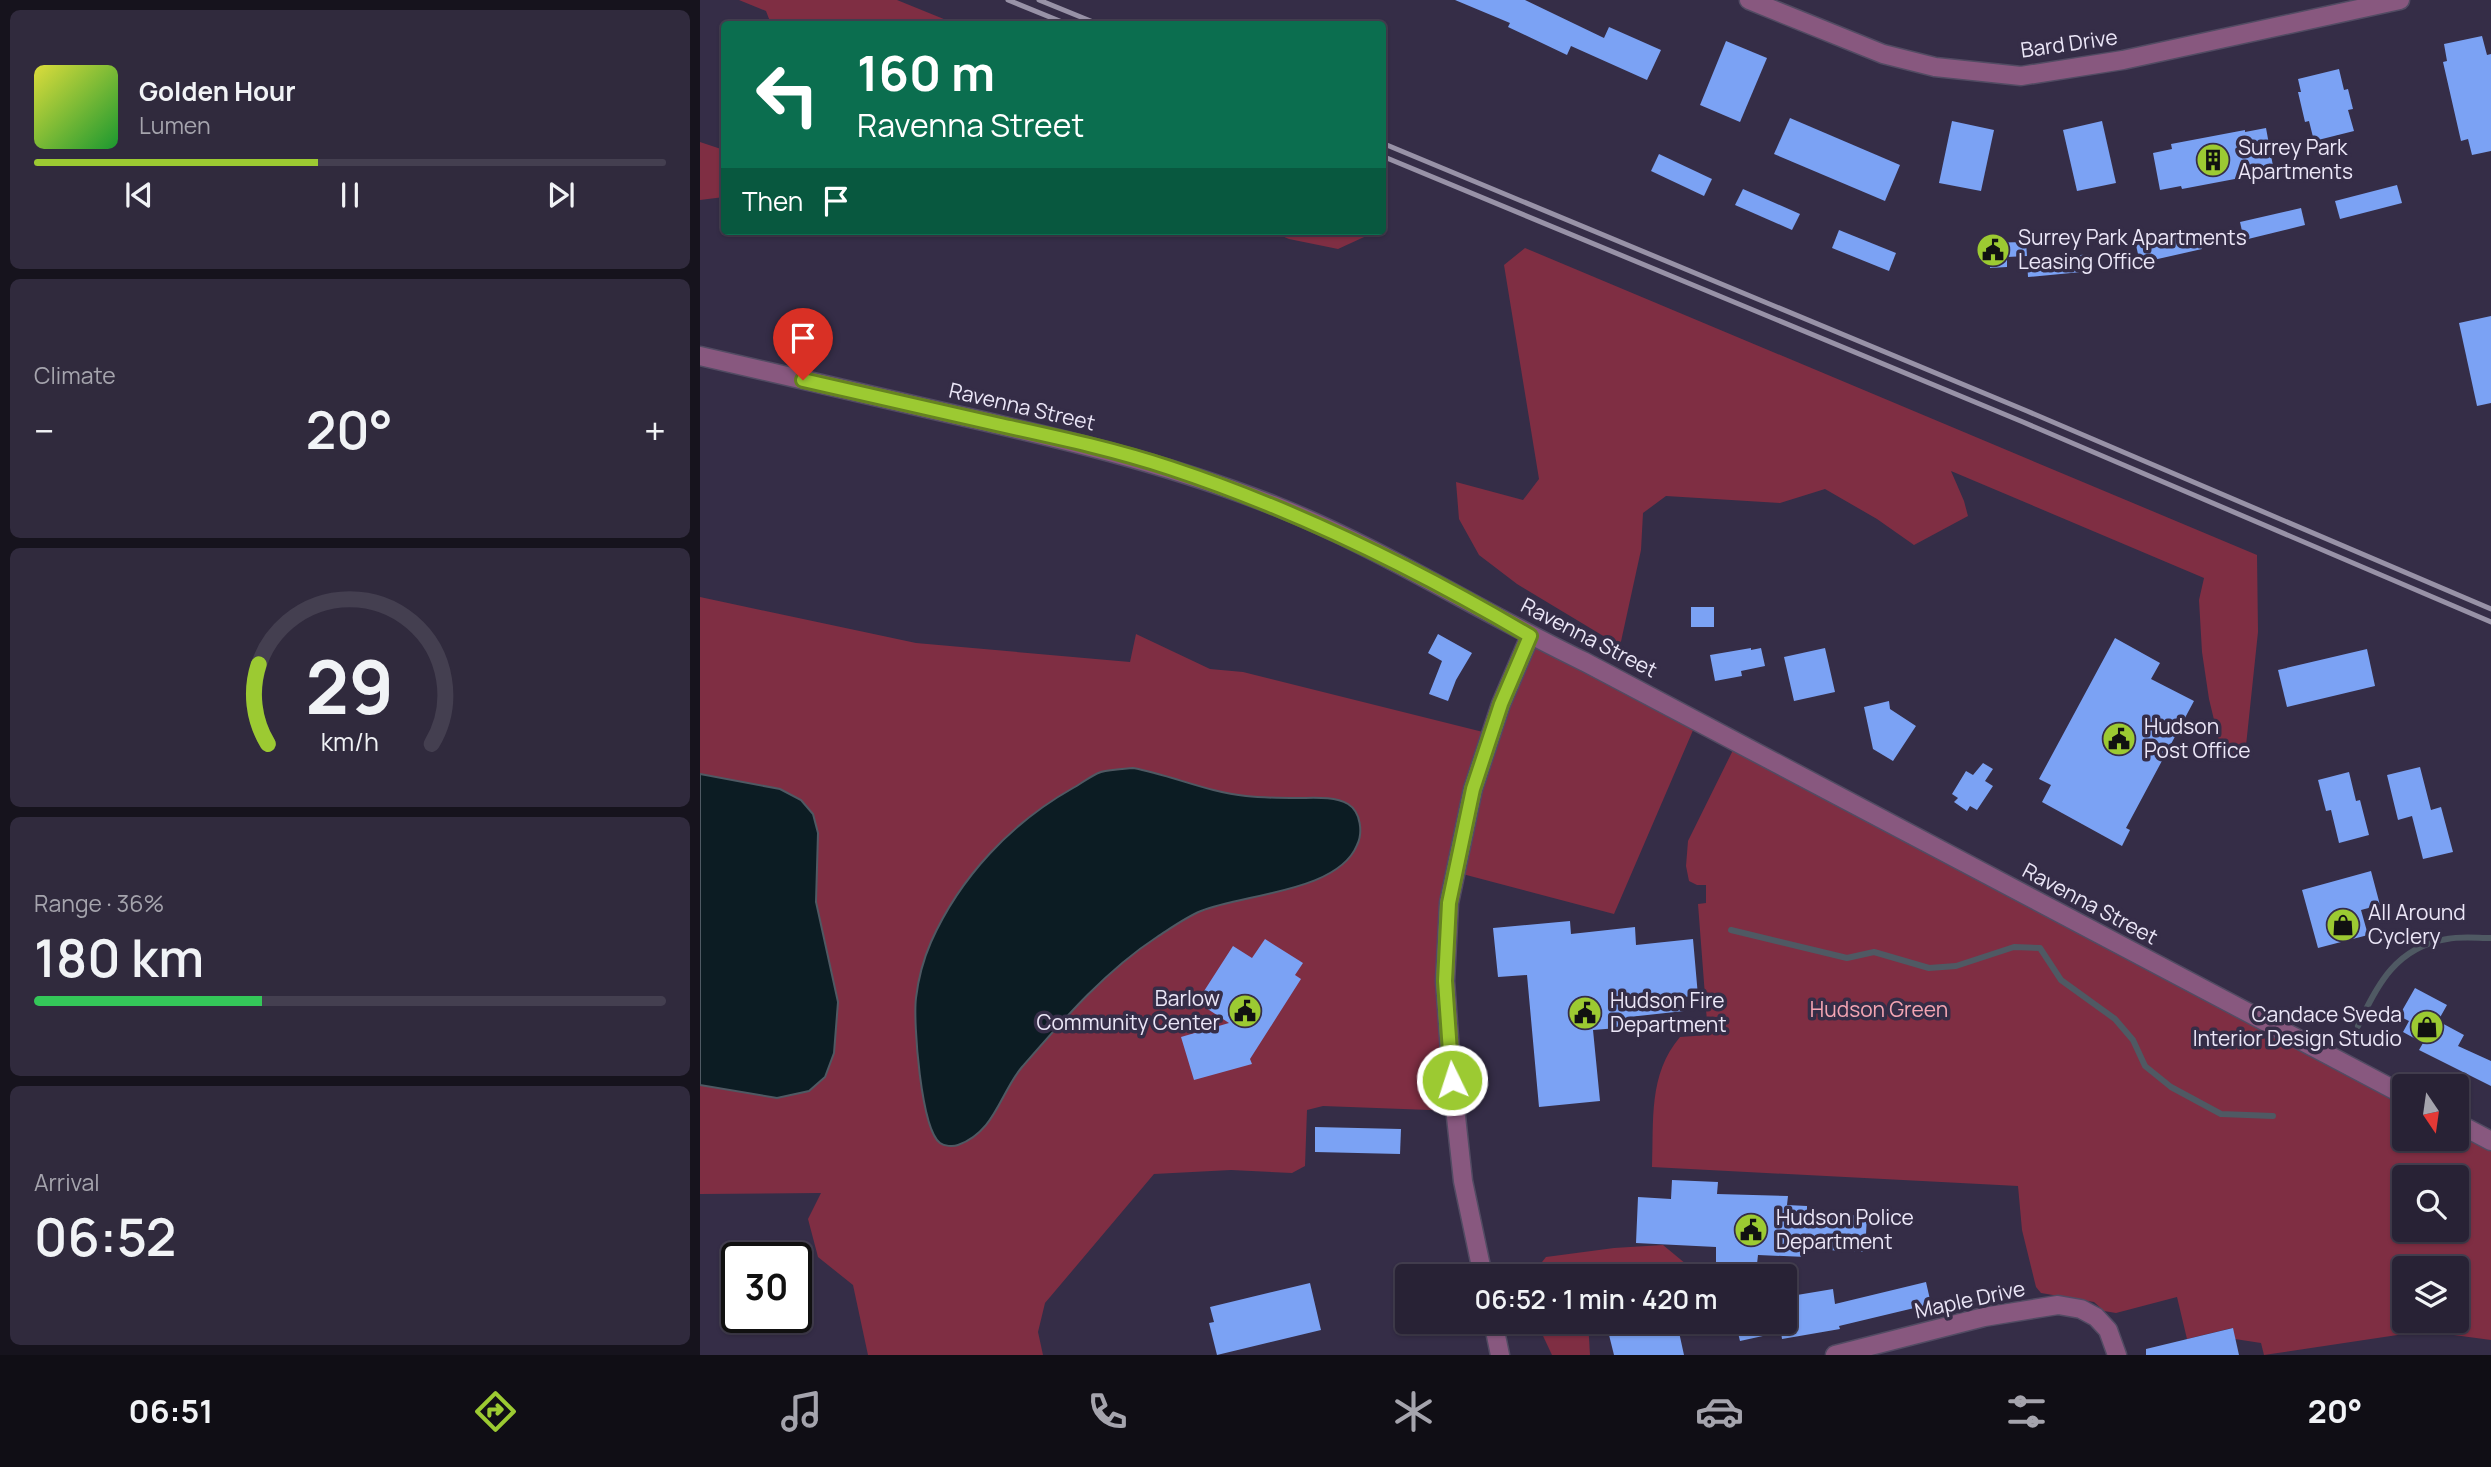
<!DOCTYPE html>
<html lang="en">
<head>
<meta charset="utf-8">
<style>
	:root { --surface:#282235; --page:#302a3d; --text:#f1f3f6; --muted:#a5a4ad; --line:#443f50; --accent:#9cca32 }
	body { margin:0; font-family:Manrope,sans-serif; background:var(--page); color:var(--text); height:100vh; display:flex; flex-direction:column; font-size:26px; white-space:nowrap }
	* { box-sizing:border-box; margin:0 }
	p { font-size:23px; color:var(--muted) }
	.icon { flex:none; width:38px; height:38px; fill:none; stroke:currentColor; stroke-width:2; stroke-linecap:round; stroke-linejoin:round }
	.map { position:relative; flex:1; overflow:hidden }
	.panel { display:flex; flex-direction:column; gap:10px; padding:10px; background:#16131d; width:700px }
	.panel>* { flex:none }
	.banner { position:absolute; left:21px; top:21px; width:665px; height:214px; border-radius:7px; box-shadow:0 2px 5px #0004,0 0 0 2px var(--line); background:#0b6e4f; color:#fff; overflow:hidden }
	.needle { width:46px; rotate:167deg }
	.buttons { position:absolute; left:1692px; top:1074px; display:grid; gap:14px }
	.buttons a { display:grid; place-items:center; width:77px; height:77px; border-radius:7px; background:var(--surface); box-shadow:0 2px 5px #0004,0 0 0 2px var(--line); font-size:35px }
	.speed { position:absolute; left:21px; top:1242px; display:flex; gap:14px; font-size:35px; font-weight:700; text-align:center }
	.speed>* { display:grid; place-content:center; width:91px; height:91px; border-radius:50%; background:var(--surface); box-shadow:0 2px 5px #0004,0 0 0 2px var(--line); line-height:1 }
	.speed .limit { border:4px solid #111; border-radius:10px; background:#fff; color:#111 }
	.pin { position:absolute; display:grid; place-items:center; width:60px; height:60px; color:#fff; margin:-72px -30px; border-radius:50% 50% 50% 0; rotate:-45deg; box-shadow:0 0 7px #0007 }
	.pin .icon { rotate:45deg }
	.me { position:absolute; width:77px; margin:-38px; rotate:356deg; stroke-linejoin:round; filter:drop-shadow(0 0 5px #0008) }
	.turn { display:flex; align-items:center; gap:24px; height:147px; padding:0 21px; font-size:32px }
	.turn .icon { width:91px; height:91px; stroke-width:2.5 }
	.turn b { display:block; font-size:49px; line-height:60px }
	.then { display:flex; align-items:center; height:66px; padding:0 21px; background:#0003; gap:14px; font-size:26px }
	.big { font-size:52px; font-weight:600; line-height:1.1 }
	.panel .card { flex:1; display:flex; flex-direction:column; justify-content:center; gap:10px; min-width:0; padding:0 24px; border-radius:10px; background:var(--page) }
	.panel .dial { align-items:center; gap:0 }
	.dial svg { height:182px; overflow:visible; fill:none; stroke:var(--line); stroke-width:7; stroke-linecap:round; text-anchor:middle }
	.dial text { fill:var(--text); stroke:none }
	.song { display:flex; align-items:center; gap:21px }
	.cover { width:84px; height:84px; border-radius:10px; background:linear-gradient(135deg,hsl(60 70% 55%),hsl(130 70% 35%)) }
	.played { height:7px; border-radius:4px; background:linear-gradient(90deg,var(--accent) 45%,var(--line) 45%) }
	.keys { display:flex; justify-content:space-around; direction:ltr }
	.heat { display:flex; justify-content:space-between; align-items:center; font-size:38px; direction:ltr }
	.charge { height:10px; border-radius:5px; background:linear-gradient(90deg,#34c759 36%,var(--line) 0) }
	.trip { position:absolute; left:695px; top:1264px; width:402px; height:70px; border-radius:7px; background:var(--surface); box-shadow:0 2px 5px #0004,0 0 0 2px var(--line); font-weight:600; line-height:70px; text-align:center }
	.menu { display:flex; height:112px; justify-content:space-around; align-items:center; background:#100e15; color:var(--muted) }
	.menu .icon { width:49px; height:49px }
	.menu .on { color:var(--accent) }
	.menu b { font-size:32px; color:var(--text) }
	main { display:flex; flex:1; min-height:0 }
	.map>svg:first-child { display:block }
	.green { fill:#7f2e43; fill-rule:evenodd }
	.water { fill:#0c1c23; stroke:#4f5963; stroke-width:2 }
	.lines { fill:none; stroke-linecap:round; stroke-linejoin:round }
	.stream { stroke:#4f5963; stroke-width:6 }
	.building { fill:#7ba2f4 }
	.minor-casing { stroke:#524b63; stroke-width:21 }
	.tertiary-casing { stroke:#524b63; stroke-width:21 }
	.minor { stroke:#88587f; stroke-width:18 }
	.tertiary { stroke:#88587f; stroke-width:18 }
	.rail { stroke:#9892a7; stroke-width:5 }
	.route-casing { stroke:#658320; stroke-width:18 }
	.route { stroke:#9cca32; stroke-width:12 }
	.labels { text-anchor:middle; stroke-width:7; stroke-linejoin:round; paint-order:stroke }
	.street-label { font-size:21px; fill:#ebe6f7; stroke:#352d47 }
	.poi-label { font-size:21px; fill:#ebe6f7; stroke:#352d47; text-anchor:start }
	.park-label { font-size:21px; fill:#f4a5b3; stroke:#352d47 }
</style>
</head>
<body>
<main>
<section class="panel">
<div class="card">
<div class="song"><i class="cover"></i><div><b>Golden Hour</b><p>Lumen</p></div></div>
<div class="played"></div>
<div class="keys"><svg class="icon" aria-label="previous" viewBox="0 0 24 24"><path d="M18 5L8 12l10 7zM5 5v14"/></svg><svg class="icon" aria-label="pause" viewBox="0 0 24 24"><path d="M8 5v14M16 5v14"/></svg><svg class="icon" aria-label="next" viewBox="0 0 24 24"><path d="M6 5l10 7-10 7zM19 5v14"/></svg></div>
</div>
<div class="card"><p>Climate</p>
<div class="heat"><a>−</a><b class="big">20°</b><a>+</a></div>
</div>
<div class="card dial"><svg viewBox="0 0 100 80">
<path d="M14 69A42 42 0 1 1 86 69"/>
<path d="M14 69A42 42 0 0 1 10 34" stroke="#9cca32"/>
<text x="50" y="56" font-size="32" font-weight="700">29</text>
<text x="50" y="72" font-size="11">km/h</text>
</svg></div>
<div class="card"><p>Range · 36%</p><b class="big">180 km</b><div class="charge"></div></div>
<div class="card"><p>Arrival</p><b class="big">06:52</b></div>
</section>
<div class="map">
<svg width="1791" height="1355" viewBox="0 0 1791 1355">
	<rect width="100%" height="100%" fill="#352d47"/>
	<g class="green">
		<path d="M 39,0 L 197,0 L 256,24 L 71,24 L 66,11 Z"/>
		<path d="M 0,142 L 24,150 L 24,197 L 0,200 Z"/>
		<path d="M 570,231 L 675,231 L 675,232 L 638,249 L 589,239 Z"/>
		<path d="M 825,248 L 1557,555 L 1558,632 L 1545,755 L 1522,753 L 1509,699 L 1502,652 L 1499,600 L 1504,578 L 1251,471 L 1264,501 L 1268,516 L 1214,545 L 1177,519 L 1125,489 L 1080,503 L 966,496 L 943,513 L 941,550 L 920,646 L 817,584 L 779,555 L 759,519 L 756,482 L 823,500 L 839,479 L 804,265 Z"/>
		<path d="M 0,597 L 216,643 L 430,662 L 436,634 L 510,669 L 543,672 L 791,734 L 830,636 L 997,721 L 914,914 L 755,872 L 749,903 L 756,1111 L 623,1106 L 607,1110 L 605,1166 L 592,1173 L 531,1170 L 454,1174 L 345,1303 L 338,1332 L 343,1355 L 168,1355 L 153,1285 L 118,1257 L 108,1219 L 121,1193 L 0,1194 Z"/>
		<path d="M 1037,742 L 1704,1096 L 1704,1139 L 1757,1139 L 1757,1123 L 1791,1141 L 1791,1340 L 1724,1331 L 1564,1355 L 1561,1343 L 1535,1339 L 1532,1328 L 1487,1339 L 1477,1297 L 1416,1313 L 1404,1311 L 1394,1302 L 1341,1293 L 1336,1287 L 1322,1230 L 1318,1186 L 952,1167 C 954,1120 948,1075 980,1037 L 1008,1035 L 998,904 L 1006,903 L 1006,885 L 997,885 L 989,881 L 986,866 L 988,841 ZM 1704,1178 L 1757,1178 L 1757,1230 L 1704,1230 ZM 1704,1269 L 1757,1269 L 1757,1321 L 1704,1321 Z"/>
		<path d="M 963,1245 L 992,1269 L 984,1276 L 831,1276 L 846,1257 L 914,1248 Z"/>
		<path d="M 836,1321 L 888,1321 L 890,1355 L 852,1355 Z"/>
	</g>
	<g class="water">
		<path d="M 433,768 C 471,775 507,792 546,796 C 563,798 580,798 598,798 C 613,798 634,796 648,804 C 661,812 663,833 657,845 C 638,892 543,894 501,911 C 486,917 471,928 457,937 C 405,971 363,1020 322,1067 C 300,1093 295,1132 258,1145 C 253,1147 244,1146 240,1143 C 221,1129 213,1022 216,998 C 218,981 224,958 231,942 C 260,877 311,823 373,788 C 382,783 392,775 401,772 C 411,769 423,769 433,768 Z"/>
		<path d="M 0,774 L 80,789 L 101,800 L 113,814 L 118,833 L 116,902 L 138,1002 L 134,1053 L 125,1077 L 109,1091 L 77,1098 L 0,1085 Z"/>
	</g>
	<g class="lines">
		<g class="stream">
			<path d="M 1031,930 L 1147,958 L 1174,952 L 1229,968 L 1256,966 L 1314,947 L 1340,948 L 1361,980 L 1415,1019 L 1433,1040 L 1445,1066 L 1471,1087 L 1521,1114 L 1573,1116"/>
			<path d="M 1658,1026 C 1677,984 1697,947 1747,939 C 1761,936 1777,938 1791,938"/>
		</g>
	</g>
	<g class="building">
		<path d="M 755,0 L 825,0 L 904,38 L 909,27 L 961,50 L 947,80 L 871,46 L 867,55 L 808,27 L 810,23 Z"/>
		<path d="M 1782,36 L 1787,55 L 1791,54 L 1791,151 L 1772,155 L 1768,139 L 1761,141 L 1743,62 L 1747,61 L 1744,44 Z"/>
		<path d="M 1026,41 L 1067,58 L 1040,122 L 1000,105 Z"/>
		<path d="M 1639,69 L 1644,90 L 1648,89 L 1653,109 L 1648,110 L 1654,131 L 1614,141 L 1609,121 L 1605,122 L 1598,92 L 1601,92 L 1598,79 Z"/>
		<path d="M 1090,118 L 1200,165 L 1185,201 L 1074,154 Z"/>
		<path d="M 1252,121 L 1294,130 L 1281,191 L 1239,183 Z"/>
		<path d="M 1402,121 L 1416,183 L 1377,191 L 1363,130 Z"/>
		<path d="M 1566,128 L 1573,166 L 1555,169 L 1556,175 L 1482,189 L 1481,186 L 1460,190 L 1453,153 L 1472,149 L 1471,144 L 1545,130 L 1545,132 Z"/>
		<path d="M 959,154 L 1012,179 L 1004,196 L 951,171 Z"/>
		<path d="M 1697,185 L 1702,203 L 1640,219 L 1635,201 Z"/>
		<path d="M 1043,189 L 1100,214 L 1092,230 L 1035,205 Z"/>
		<path d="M 1601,208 L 1605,225 L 1544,240 L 1540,222 Z"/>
		<path d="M 1139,230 L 1196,253 L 1189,271 L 1132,248 Z"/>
		<path d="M 1498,231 L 1502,249 L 1440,263 L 1436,245 Z"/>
		<path d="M 1326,242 L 1327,256 L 1307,257 L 1307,267 L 1290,268 L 1290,258 L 1280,258 L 1280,243 Z"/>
		<path d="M 1391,254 L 1392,271 L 1328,277 L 1327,260 Z"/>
		<path d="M 1791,316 L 1791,403 L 1777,406 L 1759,323 Z"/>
		<rect x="991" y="607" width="23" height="20"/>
		<path d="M 738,634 L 772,653 L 756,680 L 748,701 L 729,694 L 742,661 L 728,653 Z"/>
		<path d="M 1415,638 L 1460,663 L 1451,679 L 1494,701 L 1426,828 L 1430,830 L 1422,846 L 1342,802 L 1351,785 L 1339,779 Z"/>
		<path d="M 1051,648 L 1051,650 L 1061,648 L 1065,666 L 1041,671 L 1042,676 L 1015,681 L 1010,655 Z"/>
		<path d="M 1125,648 L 1135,692 L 1094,701 L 1084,657 Z"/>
		<path d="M 1667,649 L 1675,686 L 1587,707 L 1578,670 Z"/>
		<path d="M 1189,701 L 1190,709 L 1216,726 L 1193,761 L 1173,749 L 1164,707 Z"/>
		<path d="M 1283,763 L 1293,769 L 1285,781 L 1293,786 L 1277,810 L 1270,806 L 1267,811 L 1254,802 L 1258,798 L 1252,794 L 1266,771 L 1273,775 Z"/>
		<path d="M 1720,767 L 1731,810 L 1741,807 L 1753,852 L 1723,859 L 1712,816 L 1698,820 L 1687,775 Z"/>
		<path d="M 1649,772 L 1656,801 L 1660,800 L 1669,835 L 1639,843 L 1631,810 L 1626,811 L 1618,780 Z"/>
		<path d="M 1671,871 L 1680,905 L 1661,910 L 1668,935 L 1618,948 L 1602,890 Z"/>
		<path d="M 870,921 L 871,934 L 935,927 L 936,945 L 993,939 L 998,996 L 983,997 L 984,1011 L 929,1017 L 930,1027 L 893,1030 L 900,1101 L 839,1107 L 827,975 L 798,977 L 793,928 Z"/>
		<path d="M 565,939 L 603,963 L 595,975 L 601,979 L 550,1059 L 552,1064 L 494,1080 L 481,1037 L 529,1023 L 497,1002 L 533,946 L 552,958 Z"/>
		<path d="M 1715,988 L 1747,1005 L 1738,1021 L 1764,1035 L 1758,1046 L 1791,1061 L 1791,1086 L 1719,1050 L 1723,1043 L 1703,1032 L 1709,1021 L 1699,1016 Z"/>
		<path d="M 615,1127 L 701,1129 L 700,1154 L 615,1152 Z"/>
		<path d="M 972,1180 L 1018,1182 L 1017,1194 L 1088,1196 L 1087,1205 L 1107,1206 L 1107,1213 L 1167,1216 L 1165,1252 L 1107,1249 L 1106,1257 L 1058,1255 L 1057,1264 L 1016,1262 L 1016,1247 L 936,1243 L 938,1197 L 971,1199 Z"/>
		<path d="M 1226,1282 L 1231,1304 L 1139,1326 L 1140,1329 L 1082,1339 L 1081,1332 L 1040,1341 L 1035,1321 L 1085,1321 L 1085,1297 L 1133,1289 L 1135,1304 Z"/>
		<path d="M 610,1283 L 621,1330 L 517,1355 L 509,1323 L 514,1322 L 510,1307 Z"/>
		<path d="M 977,1323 L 984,1355 L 914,1355 L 909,1335 L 931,1330 L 931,1334 Z"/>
		<path d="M 1533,1328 L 1539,1355 L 1446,1355 L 1446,1349 Z"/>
	</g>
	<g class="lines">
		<defs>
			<g id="minor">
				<path d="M 1049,0 L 1183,54 L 1235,67 L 1321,76 L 1423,60 L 1700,0"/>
				<path d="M 783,1276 L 763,1181 L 752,1080 L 745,981 L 749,903 L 773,789 L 801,704 L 830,636"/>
				<path d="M 793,1321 L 800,1355"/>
				<path d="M 1135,1355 L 1284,1317 L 1358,1305 L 1381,1309 L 1396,1317 L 1408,1330 L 1417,1355"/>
			</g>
			<g id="tertiary">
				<path d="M 0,356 C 81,375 162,393 243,412 C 355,437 466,463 573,505 C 682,548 780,612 885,662 L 1704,1095"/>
				<path d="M 1757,1123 L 1791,1141"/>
			</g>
		</defs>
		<use href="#minor" class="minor-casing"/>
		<use href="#tertiary" class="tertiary-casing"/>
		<use href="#minor" class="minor"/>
		<use href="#tertiary" class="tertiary"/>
		<g class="rail">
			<path d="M 308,0 L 367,24"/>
			<path d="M 339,0 L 398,24"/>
			<path d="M 682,143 L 1327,411 L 1791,609"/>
			<path d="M 682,156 L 1323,422 L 1791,622"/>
		</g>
	</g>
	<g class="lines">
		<defs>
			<path id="route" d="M 103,380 C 171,395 238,411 305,426 C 360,438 416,450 470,468 C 597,510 715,568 830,636 L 801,704 L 773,789 L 749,903 L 745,981 L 752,1080"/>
		</defs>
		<use href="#route" class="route-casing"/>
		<use href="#route" class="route"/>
	</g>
	<defs>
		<symbol id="building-disc" viewBox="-11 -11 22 22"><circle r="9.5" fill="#9cca32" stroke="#352d47"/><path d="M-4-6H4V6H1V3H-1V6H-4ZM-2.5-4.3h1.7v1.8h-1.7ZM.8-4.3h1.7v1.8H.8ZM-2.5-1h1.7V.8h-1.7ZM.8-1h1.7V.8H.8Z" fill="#111"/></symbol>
		<symbol id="civic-disc" viewBox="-11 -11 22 22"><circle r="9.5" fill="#9cca32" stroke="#352d47"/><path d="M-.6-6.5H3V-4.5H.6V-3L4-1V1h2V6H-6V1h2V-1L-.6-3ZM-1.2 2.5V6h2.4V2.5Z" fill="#111"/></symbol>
		<symbol id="shop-disc" viewBox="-11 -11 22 22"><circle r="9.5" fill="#9cca32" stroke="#352d47"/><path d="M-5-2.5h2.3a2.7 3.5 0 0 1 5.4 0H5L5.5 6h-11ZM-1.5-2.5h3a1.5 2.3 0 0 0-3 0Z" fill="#111"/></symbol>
	</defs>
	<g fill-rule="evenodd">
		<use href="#building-disc" x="1494" y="141" width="38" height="38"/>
		<use href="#civic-disc" x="1274" y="231" width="38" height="38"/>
		<use href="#civic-disc" x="1400" y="720" width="38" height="38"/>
		<use href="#shop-disc" x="1624" y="906" width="38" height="38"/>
		<use href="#civic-disc" x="526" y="992" width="38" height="38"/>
		<use href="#civic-disc" x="866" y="994" width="38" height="38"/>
		<use href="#shop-disc" x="1708" y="1008" width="38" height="38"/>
		<use href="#civic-disc" x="1032" y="1211" width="38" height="38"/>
	</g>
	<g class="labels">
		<g class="street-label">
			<text transform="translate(1369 44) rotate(-8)" y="7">Bard Drive</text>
			<text transform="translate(322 407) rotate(13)" y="7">Ravenna Street</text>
			<text transform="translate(889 638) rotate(27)" y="7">Ravenna Street</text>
			<text transform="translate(1390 904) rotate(28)" y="7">Ravenna Street</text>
			<text transform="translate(1270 1300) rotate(-12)" y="7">Maple Drive</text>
		</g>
		<g class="poi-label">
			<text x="1538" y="155">Surrey Park<tspan x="1538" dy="24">Apartments</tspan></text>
			<text x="1318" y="245">Surrey Park Apartments<tspan x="1318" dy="24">Leasing Office</tspan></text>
			<text x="1444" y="734">Hudson<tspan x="1444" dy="24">Post Office</tspan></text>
			<text x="1668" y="920">All Around<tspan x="1668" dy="24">Cyclery</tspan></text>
			<text x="520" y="1006" text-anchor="end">Barlow<tspan x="520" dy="24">Community Center</tspan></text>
			<text x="910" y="1008">Hudson Fire<tspan x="910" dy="24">Department</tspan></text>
			<text x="1702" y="1022" text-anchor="end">Candace Sveda<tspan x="1702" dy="24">Interior Design Studio</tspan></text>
			<text x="1076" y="1225">Hudson Police<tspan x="1076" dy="24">Department</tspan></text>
		</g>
		<g class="park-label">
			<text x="1179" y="1017">Hudson Green</text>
		</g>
	</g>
</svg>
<div class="buttons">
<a><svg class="needle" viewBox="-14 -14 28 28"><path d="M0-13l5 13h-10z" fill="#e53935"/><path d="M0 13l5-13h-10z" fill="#a5a4ad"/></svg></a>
<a><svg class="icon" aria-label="search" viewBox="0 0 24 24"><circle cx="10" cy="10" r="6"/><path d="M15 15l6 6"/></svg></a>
<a><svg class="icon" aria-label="layers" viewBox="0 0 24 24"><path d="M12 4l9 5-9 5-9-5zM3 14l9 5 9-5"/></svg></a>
</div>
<div class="speed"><div class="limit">30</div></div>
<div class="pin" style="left:103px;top:380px;background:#d93025"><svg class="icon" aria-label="arrive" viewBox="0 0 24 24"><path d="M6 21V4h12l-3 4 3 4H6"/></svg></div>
<svg class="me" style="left:752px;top:1080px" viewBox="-20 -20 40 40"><circle r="17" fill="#9cca32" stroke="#fff" stroke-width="3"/><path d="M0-11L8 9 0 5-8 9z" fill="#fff"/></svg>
<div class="trip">06:52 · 1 min · 420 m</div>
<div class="banner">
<div class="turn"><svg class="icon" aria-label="left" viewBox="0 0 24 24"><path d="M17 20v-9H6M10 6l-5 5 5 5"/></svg><div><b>160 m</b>Ravenna Street</div></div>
<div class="then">Then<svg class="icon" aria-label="arrive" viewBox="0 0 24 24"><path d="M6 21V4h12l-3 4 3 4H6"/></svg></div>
</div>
</div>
</main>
<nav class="menu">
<b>06:51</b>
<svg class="icon on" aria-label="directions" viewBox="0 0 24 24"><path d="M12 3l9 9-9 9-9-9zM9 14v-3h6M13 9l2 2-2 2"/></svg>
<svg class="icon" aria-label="music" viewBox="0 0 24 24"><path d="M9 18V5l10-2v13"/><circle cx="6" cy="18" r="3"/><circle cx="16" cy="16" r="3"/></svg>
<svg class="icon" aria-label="phone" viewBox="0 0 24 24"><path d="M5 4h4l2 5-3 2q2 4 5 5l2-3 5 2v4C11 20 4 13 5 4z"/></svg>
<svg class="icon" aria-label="climate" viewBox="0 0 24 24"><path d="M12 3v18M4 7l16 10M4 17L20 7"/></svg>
<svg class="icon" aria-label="car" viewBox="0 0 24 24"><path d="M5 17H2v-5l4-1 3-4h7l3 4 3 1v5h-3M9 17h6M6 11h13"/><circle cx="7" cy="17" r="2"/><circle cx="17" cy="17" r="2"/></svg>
<svg class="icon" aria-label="filters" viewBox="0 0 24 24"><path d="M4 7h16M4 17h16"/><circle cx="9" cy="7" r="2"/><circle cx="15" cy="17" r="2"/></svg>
<b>20°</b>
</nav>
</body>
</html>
